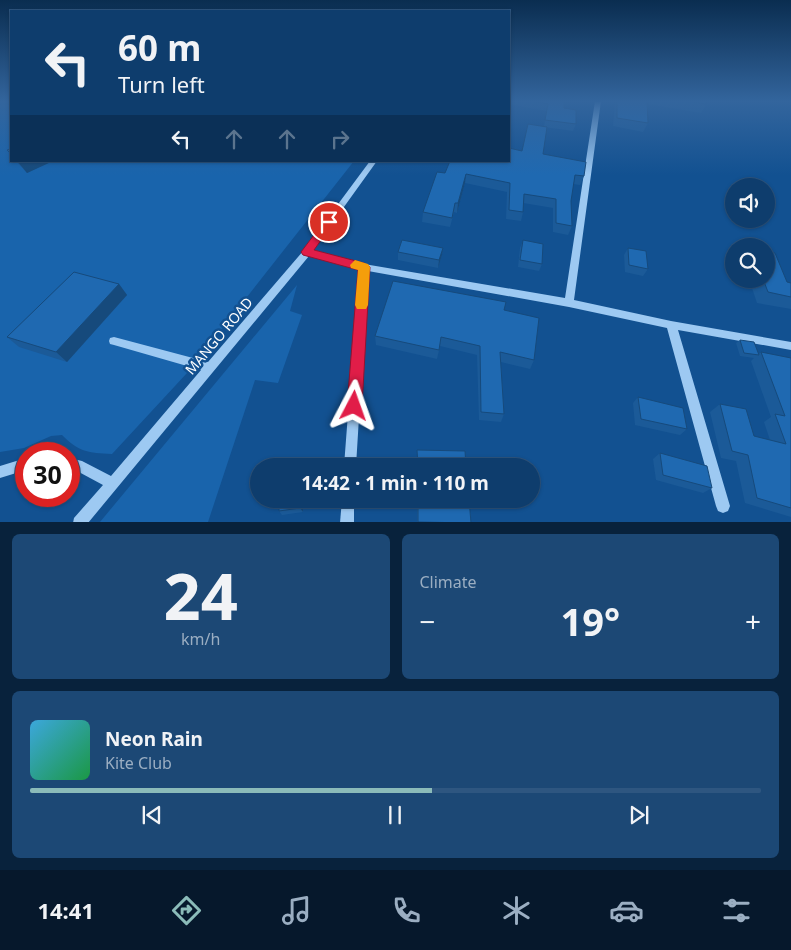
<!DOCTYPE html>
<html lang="en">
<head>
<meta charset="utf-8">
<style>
	:root { --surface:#0e3d6d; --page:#1c4875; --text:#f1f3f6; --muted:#9baec2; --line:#2e5680; --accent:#8bbbb9 }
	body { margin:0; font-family:"Noto Sans",sans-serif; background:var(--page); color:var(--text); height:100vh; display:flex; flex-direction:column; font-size:19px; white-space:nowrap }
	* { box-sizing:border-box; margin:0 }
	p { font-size:16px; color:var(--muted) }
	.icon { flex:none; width:28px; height:28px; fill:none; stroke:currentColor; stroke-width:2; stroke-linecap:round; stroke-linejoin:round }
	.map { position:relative; height:522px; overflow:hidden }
	.side { display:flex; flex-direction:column; gap:12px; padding:12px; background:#08223c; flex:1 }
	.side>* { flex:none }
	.banner { position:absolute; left:10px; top:10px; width:500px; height:152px; border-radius:0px; box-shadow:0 1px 4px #0004,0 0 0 1px var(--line); background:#0e3d6d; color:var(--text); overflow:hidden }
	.controls { position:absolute; left:725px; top:178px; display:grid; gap:10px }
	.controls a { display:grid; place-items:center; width:50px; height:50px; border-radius:50%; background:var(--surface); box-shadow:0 1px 4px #0004,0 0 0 1px var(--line); font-size:25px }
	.speed { position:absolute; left:15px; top:442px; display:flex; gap:10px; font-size:25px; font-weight:700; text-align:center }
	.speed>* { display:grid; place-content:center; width:65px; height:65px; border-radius:50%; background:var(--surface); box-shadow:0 1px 4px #0004,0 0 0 1px var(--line); line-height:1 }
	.speed .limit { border:8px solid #d22; background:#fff; color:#111 }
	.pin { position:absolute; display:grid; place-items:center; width:42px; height:42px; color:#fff; margin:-21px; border:2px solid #fff; border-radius:50%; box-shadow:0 1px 5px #0007 }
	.me { position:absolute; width:55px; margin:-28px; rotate:4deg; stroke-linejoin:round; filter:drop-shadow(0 0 4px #0008) }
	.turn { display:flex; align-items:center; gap:18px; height:105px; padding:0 25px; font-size:22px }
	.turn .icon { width:65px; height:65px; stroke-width:2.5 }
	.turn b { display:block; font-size:35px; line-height:42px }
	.lanes { display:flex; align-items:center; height:48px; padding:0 25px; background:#0003; justify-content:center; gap:25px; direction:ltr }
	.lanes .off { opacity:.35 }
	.big { font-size:38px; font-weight:700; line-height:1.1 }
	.side .widget { flex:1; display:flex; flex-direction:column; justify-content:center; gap:8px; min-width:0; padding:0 18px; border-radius:8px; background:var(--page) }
	.side .dial { align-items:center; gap:0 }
	.dial b { font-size:65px; line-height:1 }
	.song { display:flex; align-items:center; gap:15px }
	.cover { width:60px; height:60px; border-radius:8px; background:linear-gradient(135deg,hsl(200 70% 55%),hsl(140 70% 35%)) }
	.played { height:5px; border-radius:2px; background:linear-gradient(90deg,var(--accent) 55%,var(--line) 55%) }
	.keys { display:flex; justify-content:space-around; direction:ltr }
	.heat { display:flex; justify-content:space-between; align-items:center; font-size:28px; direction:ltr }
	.side .tiles { flex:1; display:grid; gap:12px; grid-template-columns:1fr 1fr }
	.widget:last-child { grid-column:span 2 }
	.trip { position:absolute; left:250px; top:458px; width:290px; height:50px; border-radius:25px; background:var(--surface); box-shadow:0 1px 4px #0004,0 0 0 1px var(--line); font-weight:700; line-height:50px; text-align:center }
	.tabs { display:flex; height:80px; justify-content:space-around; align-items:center; background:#06182c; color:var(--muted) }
	.tabs .icon { width:35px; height:35px }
	.tabs .selected { color:var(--accent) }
	.tabs b { font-size:22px; color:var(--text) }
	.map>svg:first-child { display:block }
	.green { fill:#1964ac }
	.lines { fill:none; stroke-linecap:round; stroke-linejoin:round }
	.minor { fill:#9dc9f2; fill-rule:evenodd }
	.wall { fill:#1b5a98 }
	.shaded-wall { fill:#164a7c }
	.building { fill:#1f69b1; stroke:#164a7c }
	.route { fill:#e11d48; stroke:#92132f }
	.slow { fill:#f59e0b }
	.labels { text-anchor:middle; stroke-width:5; stroke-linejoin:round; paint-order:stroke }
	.street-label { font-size:14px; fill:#fff; stroke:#125191 }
</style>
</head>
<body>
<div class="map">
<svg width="791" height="523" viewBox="0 0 791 523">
	<rect width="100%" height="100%" fill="#125191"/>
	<g class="green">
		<path d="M 0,101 L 11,101 L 11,161 L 354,161 L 187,373 L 112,454 C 88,453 79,452 62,435 L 51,436 L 24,448 L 0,452 Z"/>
		<path d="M 297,285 L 290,311 L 302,315 L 278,383 L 255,380 L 208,522 L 100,522 Z"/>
	</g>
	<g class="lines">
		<g class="minor">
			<path d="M 595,101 L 601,101 L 574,300 L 671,321 L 791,342 L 791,350 L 678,330 L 730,506 L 728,511 L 723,513 L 718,511 L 716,506 L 667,328 L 569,307 L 368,271 L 356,466 L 344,466 L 359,269 L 309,256 L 88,523 L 73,523 L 74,518 L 103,485 L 77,471 L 69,470 L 69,458 L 82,461 L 111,476 L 201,370 L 114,345 L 110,344 L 109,341 L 110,338 L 114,337 L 208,362 L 304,250 L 370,161 L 377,161 L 313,250 L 364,264 L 565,298 Z"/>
			<path d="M 26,458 L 26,470 L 0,478 L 0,466 Z"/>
			<path d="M 342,499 L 354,499 L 354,523 L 340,523 Z"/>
		</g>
	</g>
	<g class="wall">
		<path d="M 509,101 L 564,101 L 564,108 L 576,124 L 573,131 L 544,127 L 546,111 L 509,104 Z"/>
		<path d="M 615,101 L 705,101 L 706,104 L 701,113 L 647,104 L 648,123 L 643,132 L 613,126 Z"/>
		<path d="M 528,124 L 543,154 L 584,176 L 580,185 L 573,184 L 571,201 L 572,226 L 568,235 L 553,232 L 553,208 L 523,203 L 523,212 L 521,221 L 506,219 L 507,192 L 465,183 L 457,213 L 454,212 L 450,227 L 422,222 L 423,212 L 445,173 L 522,151 Z"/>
		<path d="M 16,161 L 53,161 L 27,173 Z"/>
		<path d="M 523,240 L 542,264 L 539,271 L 518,267 L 520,248 Z"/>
		<path d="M 443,248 L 442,255 L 438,268 L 398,260 L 398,252 Z"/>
		<path d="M 628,248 L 648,269 L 643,276 L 625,272 L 624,255 Z"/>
		<path d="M 749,279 L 766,279 L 791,283 L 791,309 L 757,303 Z"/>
		<path d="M 119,284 L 127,295 L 67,362 L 19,347 L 7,337 Z"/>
		<path d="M 504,310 L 534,360 L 530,369 L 501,362 L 504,414 L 501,422 L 479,420 L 477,355 L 440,346 L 437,359 L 376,345 L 375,336 Z"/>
		<path d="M 740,340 L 759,354 L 761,352 L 791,358 L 791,517 L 745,503 L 736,461 L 721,458 L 710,412 L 720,404 L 754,436 L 770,440 L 764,422 L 771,417 L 751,361 L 754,358 L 740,356 L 736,343 Z"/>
		<path d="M 638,397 L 687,429 L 680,435 L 635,425 L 633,403 Z"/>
		<path d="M 660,453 L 712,488 L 703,493 L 656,480 L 653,459 Z"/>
		<path d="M 303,499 L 303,512 L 282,515 L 279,511 Z"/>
		<path d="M 417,499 L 469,499 L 471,523 L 417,523 Z"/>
	</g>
	<g class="shaded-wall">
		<path d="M 20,161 L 53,161 L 27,173 L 18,162 Z"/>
		<path d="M 466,174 L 465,183 L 457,213 L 458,203 Z"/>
		<path d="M 443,248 L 442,255 L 438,268 L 439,260 Z"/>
		<path d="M 119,284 L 127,295 L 67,362 L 56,352 Z"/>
		<path d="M 301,499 L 303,499 L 303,512 L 300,508 Z"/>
	</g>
	<g class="building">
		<path d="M 532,101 L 564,101 L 564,108 L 576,110 L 576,124 L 545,120 L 548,104 Z"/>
		<path d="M 617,101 L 647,101 L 648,123 L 617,118 Z"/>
		<path d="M 688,101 L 705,101 L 706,104 Z"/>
		<path d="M 528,124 L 547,127 L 543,154 L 586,162 L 584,176 L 575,175 L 571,201 L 572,226 L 556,223 L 556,199 L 524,194 L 523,212 L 509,210 L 510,183 L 466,174 L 458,203 L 455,203 L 452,218 L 423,212 L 437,172 L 445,173 L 450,161 L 509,161 L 509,148 L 522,151 Z"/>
		<path d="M 11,149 L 11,154 L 7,150 Z"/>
		<path d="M 402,240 L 443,248 L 439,260 L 398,252 Z"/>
		<path d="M 523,240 L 543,244 L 542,264 L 520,260 Z"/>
		<path d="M 628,248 L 646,251 L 648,269 L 629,265 Z"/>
		<path d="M 766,252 L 775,253 L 787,282 L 791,283 L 791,297 L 768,292 L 763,279 L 766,279 Z"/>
		<path d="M 74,272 L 119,284 L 56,352 L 7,337 Z"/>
		<path d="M 393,281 L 506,302 L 504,310 L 539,318 L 534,360 L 500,352 L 504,414 L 481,412 L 480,346 L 441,337 L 439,350 L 375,336 Z"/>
		<path d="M 740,340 L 754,342 L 759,355 L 744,353 Z"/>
		<path d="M 761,352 L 791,358 L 791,508 L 757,498 L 748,455 L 732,451 L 720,404 L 746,409 L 754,436 L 786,444 L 775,414 L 785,416 Z"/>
		<path d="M 638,397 L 683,408 L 687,429 L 641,419 Z"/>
		<path d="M 417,450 L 465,451 L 466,466 L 418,466 Z"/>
		<path d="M 660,453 L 707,466 L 712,488 L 663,475 Z"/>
		<path d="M 279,499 L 301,499 L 300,508 L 279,511 Z"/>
		<path d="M 418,499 L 469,499 L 471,523 L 418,522 Z"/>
	</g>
	<linearGradient id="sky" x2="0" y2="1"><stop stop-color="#0a2d50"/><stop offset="0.58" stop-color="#33659d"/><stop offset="1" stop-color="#33659d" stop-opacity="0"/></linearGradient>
	<rect width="791" height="175" fill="url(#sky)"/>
	<path class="route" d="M 329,218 L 334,222 L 314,250 L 364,263 L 370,267 L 362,406 L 360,411 L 354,413 L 349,411 L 347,406 L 358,270 L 303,255 L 301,252 L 326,219 Z"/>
	<path class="slow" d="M 355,260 L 368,264 L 370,267 L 368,305 L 366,309 L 357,309 L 355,305 L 358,270 L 351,268 L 350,265 Z"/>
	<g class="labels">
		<g class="street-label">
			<text transform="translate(219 336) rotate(-50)" y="5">MANGO ROAD</text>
		</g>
	</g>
</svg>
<div class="controls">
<a><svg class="icon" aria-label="sound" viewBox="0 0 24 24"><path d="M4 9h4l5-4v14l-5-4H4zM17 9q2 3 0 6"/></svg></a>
<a><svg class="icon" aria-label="search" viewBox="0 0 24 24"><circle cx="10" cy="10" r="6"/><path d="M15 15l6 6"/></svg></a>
</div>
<div class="speed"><div class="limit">30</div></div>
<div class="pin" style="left:329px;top:222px;background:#d93025"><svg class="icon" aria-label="arrive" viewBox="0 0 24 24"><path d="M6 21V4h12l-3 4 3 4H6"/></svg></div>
<svg class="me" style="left:354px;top:406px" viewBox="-20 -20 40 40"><path d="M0-17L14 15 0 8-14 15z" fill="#e11d48" stroke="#fff" stroke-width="4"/></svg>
<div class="trip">14:42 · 1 min · 110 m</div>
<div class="banner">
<div class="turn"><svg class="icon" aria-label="left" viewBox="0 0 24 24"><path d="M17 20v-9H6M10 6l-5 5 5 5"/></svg><div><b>60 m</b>Turn left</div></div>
<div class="lanes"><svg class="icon" aria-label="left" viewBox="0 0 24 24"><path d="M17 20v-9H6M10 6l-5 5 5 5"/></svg><svg class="icon off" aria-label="ahead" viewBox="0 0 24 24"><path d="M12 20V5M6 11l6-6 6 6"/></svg><svg class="icon off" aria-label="ahead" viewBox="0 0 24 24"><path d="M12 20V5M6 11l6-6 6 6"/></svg><svg class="icon off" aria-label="right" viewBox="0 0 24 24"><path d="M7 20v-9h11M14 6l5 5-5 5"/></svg></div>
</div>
</div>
<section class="side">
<div class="tiles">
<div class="widget dial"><b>24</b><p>km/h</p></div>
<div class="widget"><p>Climate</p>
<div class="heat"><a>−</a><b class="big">19°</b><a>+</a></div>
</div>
<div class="widget">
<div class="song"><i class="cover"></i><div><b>Neon Rain</b><p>Kite Club</p></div></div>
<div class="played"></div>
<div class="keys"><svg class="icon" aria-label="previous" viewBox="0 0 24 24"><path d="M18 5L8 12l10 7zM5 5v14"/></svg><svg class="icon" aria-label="pause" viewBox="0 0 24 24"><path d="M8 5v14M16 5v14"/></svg><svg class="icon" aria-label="next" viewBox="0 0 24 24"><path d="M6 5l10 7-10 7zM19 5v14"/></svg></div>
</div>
</div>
</section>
<nav class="tabs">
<b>14:41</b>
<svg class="icon selected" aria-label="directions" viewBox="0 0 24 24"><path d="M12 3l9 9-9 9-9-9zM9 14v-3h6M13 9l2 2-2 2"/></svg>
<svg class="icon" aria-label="music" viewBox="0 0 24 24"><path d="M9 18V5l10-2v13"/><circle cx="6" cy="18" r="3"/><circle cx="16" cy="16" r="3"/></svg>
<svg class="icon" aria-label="phone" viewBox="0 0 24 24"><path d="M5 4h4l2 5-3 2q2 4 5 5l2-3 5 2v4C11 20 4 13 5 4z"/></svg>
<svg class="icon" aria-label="climate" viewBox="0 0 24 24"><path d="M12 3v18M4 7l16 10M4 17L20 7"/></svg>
<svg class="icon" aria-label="car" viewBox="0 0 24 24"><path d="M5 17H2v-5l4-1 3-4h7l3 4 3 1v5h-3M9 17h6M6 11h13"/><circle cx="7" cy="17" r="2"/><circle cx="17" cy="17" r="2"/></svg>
<svg class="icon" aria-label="filters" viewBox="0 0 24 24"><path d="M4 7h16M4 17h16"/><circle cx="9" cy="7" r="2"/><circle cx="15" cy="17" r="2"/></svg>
</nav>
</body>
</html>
